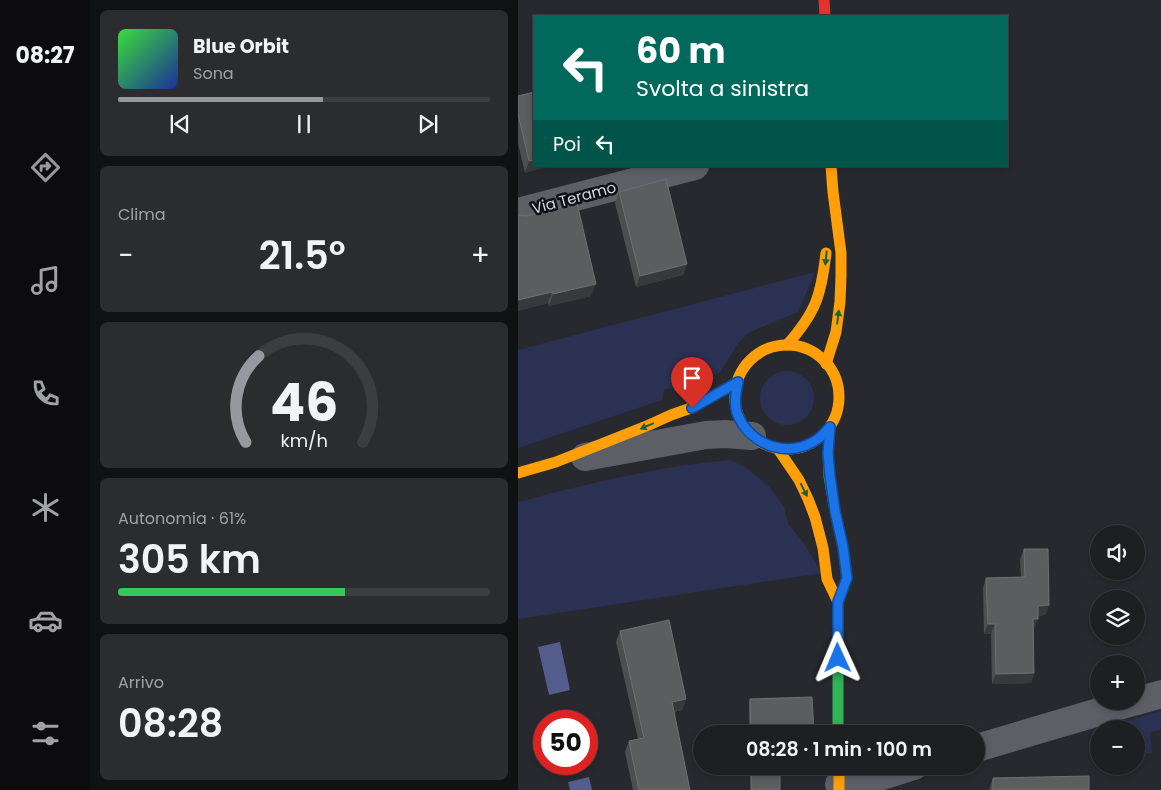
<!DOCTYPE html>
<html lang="it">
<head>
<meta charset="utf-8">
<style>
	:root { --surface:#1e1f23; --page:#2b2c30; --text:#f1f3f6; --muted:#a1a2a6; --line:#3c3d41; --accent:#9899a0 }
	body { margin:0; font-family:Poppins,sans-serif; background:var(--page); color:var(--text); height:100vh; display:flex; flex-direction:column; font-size:19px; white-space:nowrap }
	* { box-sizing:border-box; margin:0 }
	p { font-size:16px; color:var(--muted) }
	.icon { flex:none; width:28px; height:28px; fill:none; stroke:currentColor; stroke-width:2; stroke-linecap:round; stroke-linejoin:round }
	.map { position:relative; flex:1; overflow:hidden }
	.side { display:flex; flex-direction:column; gap:10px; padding:10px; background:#101113; width:428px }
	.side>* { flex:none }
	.top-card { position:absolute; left:15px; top:15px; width:475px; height:152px; border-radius:0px; box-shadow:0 2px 8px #0003,0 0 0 1px var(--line); background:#00695c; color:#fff; overflow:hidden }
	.buttons { position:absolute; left:572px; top:525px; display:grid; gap:10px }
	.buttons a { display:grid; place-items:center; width:55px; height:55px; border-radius:50%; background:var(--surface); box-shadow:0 2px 8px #0003,0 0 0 1px var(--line); font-size:25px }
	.speed { position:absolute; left:15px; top:710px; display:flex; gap:10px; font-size:25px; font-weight:700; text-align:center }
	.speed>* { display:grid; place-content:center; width:65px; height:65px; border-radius:50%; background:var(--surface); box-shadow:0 2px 8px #0003,0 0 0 1px var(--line); line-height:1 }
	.speed .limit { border:8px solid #d22; background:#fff; color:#111 }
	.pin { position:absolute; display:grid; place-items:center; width:42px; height:42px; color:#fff; margin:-51px -21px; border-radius:50% 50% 50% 0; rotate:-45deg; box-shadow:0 0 5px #0007 }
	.pin .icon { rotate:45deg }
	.me { position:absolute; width:55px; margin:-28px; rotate:359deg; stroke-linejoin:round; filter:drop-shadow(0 0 4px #0008) }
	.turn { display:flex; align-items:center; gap:18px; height:105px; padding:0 20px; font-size:22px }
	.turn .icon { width:65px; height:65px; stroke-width:2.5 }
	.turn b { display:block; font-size:35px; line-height:42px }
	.then { display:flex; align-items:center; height:48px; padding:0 20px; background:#0003; gap:10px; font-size:19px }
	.big { font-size:38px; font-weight:600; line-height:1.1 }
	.side .card { flex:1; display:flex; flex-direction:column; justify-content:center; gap:8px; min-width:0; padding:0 18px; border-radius:8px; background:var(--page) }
	.side .dial { align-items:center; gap:0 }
	.dial svg { height:130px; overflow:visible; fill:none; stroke:var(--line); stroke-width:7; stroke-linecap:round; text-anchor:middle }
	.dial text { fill:var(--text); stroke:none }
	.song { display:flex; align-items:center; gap:15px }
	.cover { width:60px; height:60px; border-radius:8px; background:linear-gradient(135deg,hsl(120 70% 55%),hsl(230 70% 35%)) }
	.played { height:5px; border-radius:2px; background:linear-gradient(90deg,var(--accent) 55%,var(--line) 55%) }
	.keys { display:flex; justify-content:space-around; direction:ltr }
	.heat { display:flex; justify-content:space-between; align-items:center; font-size:28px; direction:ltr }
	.charge { height:8px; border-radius:4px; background:linear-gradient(90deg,#34c759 61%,var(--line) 0) }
	.trip { position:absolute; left:175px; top:725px; width:292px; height:50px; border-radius:25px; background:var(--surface); box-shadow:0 2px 8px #0003,0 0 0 1px var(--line); font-weight:600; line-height:50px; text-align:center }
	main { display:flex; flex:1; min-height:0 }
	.menu { display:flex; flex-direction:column; width:90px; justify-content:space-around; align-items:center; background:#0c0c0e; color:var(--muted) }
	.menu .icon { width:35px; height:35px }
	.menu .active { color:var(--accent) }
	.menu b { font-size:22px; color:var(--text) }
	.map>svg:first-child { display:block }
	.green { fill:#2b3153 }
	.water { fill:#535c8c }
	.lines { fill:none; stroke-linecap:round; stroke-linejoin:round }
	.street { stroke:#5d5f66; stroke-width:28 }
	.fast { stroke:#30b455; stroke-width:11 }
	.slow { stroke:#ff9f0a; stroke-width:11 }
	.jam { stroke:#e5322d; stroke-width:11 }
	.wall { fill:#4d4e4f }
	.shaded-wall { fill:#38393c }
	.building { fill:#5c5d5e; stroke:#6f7072 }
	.oneway { fill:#206236 }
	.route-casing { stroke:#114b97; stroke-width:12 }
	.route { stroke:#1a73e8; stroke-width:9 }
	.labels { text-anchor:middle; stroke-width:5; stroke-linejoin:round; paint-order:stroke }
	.street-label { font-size:15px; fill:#d5d6dd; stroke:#101116 }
</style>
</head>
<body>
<main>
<nav class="menu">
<b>08:27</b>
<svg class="icon active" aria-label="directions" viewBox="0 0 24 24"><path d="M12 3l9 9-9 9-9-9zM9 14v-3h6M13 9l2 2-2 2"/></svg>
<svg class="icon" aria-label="music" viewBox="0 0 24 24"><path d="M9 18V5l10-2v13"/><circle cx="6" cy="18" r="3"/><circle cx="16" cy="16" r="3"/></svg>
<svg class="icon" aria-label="phone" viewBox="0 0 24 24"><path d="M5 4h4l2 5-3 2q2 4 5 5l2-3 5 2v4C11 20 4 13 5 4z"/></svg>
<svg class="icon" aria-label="climate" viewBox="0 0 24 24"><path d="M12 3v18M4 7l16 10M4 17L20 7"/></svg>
<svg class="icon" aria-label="car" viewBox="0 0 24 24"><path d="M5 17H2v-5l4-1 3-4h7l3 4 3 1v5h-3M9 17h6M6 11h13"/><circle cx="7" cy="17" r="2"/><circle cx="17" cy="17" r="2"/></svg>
<svg class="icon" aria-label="filters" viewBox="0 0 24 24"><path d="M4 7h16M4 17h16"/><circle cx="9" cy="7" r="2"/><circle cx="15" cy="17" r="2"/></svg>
</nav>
<section class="side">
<div class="card">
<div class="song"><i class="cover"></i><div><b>Blue Orbit</b><p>Sona</p></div></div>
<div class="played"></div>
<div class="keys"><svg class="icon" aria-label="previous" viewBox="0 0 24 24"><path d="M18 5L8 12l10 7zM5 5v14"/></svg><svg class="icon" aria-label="pause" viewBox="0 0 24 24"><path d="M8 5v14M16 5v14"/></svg><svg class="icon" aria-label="next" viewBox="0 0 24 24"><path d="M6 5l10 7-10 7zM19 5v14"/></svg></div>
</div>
<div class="card"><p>Clima</p>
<div class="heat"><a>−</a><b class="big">21.5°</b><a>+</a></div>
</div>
<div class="card dial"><svg viewBox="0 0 100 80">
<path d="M14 69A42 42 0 1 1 86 69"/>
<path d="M14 69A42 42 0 0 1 22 16" stroke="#9899a0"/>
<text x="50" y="56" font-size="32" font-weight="700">46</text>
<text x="50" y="72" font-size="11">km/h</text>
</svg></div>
<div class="card"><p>Autonomia · 61%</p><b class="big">305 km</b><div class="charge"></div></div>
<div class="card"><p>Arrivo</p><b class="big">08:28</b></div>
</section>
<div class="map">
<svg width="644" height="790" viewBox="0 0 644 790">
	<rect width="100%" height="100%" fill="#28292f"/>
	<g class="green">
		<path d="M 297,272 L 280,312 L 232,332 L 221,342 L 202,372 L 188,379 L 146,390 L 144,400 L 0,448 L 0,350 Z"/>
		<circle cx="269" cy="398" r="27"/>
		<path d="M 212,460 L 227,467 L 251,486 L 266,507 L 270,524 L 285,542 L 304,573 L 0,619 L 0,502 C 42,491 85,480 128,472 C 156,466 184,463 212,460 Z"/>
		<path d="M 643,711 L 643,730 L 632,732 L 634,753 L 619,755 L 619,729 L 601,729 L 602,723 Z"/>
	</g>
	<g class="water">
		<path d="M 42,642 L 52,690 L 31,695 L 20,647 Z"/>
		<path d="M 71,777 L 74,790 L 52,790 L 50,782 Z"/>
	</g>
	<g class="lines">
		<g class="street">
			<path d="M 0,212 L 177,166"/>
			<path d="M 67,457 L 188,435 L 207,434 L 234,436"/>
			<path d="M 619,701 L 644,694"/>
			<path d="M 459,748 L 618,701"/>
			<path d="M 321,784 L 348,781 L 396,766"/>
		</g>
		<path class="fast" d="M 312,427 L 310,453 L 311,476 L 317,511 L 325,547 L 329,578 L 320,602 L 320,734"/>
		<g class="slow">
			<path d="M 269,345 C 298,312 303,296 308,253"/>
			<circle cx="269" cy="397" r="52"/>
			<path d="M 308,364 L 318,332 L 322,302 L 323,276 L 323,253 L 315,192 L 313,166"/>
			<path d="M 260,449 L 281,480 L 290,499 L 297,517 L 305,548 L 309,579 L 320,602"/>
			<path d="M 0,473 L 38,462 L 131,425 L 153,415 L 173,408 L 220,382"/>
			<path d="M 321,766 L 321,790"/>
		</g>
		<path class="jam" d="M 306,0 L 307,16"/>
	</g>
	<g class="wall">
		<path d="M 0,96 L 16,166 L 7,173 L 0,143 Z"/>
		<path d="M 101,192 L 169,264 L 165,275 L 118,287 L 97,203 Z"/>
		<path d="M 0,215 L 73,296 L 31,306 L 30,303 L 0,311 Z"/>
		<path d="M 506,549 L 531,605 L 527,615 L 520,616 L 516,629 L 516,673 L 513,683 L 474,684 L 473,634 L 466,634 L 465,588 L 468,578 L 503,577 L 502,559 Z"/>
		<path d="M 102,631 L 168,699 L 164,710 L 156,712 L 172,790 L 115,790 L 107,752 L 111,741 L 120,739 L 98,642 Z"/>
		<path d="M 232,699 L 296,734 L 231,734 L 231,703 Z"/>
		<path d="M 232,766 L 268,766 L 267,773 L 262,773 L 262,790 L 232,790 Z"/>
		<path d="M 475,778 L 571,790 L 471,790 Z"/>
	</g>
	<g class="shaded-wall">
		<path d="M 16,160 L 16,166 L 34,166 L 7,173 L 11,161 Z"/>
		<path d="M 169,264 L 165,275 L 118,287 L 122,276 Z"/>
		<path d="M 78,284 L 73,296 L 31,306 L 35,294 Z"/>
		<path d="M 34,292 L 30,303 L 0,311 L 0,300 Z"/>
		<path d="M 531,605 L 527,615 L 516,616 L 520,606 Z"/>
		<path d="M 515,619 L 520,619 L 516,629 L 512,629 Z"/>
		<path d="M 470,624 L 477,624 L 473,634 L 466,634 Z"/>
		<path d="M 516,673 L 513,683 L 474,684 L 478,674 Z"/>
		<path d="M 168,699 L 164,710 L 150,713 L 154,702 Z"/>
		<path d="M 268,768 L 267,773 L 260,773 L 262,769 Z"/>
	</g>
	<g class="building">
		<path d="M 16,92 L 16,160 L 11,161 L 0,114 L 0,96 Z"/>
		<path d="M 148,179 L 169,264 L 122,276 L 101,192 Z"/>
		<path d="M 59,203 L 78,284 L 35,294 L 34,292 L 0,300 L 0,215 L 8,216 Z"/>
		<path d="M 506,549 L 530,549 L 531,605 L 520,606 L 520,619 L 515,619 L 516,673 L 478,674 L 477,624 L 470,624 L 468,578 L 507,577 Z"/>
		<path d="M 151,620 L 168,699 L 154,702 L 172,790 L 121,790 L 111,741 L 126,738 L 102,631 Z"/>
		<path d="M 294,697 L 296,734 L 233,734 L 232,699 Z"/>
		<path d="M 233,766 L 268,766 L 268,768 L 262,769 L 262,790 L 234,790 Z"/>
		<path d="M 571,776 L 571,790 L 475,790 L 475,778 Z"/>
	</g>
	<defs><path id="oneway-solid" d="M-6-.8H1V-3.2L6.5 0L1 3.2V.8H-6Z" transform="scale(1.25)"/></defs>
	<g class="oneway">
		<use href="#oneway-solid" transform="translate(308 258) rotate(96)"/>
		<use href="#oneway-solid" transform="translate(320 317) rotate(-83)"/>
		<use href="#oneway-solid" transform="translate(129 426) rotate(157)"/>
		<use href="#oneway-solid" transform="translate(286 490) rotate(63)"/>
	</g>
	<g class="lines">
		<defs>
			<path id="route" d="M 174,408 L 220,382 C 218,393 216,403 219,413 C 231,446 272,460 301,438 C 305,435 308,431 312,427 L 310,453 L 312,476 L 317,511 L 325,547 L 329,578 L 320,602 L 320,658"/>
		</defs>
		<use href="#route" class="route-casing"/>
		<use href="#route" class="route"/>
	</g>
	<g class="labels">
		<g class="street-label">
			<text transform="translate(56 198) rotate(-15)" y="5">Via Teramo</text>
		</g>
	</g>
</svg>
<div class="buttons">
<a><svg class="icon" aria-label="sound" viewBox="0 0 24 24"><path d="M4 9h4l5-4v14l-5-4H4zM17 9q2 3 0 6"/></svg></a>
<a><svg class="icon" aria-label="layers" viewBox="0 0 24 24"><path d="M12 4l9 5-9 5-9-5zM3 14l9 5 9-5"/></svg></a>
<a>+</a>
<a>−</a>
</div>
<div class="speed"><div class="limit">50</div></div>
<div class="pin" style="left:174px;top:408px;background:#d93025"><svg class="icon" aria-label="arrive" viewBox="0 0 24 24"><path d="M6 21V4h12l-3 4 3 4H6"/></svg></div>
<svg class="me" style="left:320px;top:658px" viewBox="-20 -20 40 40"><path d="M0-17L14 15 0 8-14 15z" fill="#1a73e8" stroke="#fff" stroke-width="4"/></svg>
<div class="trip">08:28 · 1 min · 100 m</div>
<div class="top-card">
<div class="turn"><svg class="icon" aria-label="left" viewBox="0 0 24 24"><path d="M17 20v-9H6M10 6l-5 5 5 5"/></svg><div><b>60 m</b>Svolta a sinistra</div></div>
<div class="then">Poi<svg class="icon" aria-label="left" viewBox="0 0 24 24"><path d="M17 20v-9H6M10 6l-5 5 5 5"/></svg></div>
</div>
</div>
</main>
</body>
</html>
